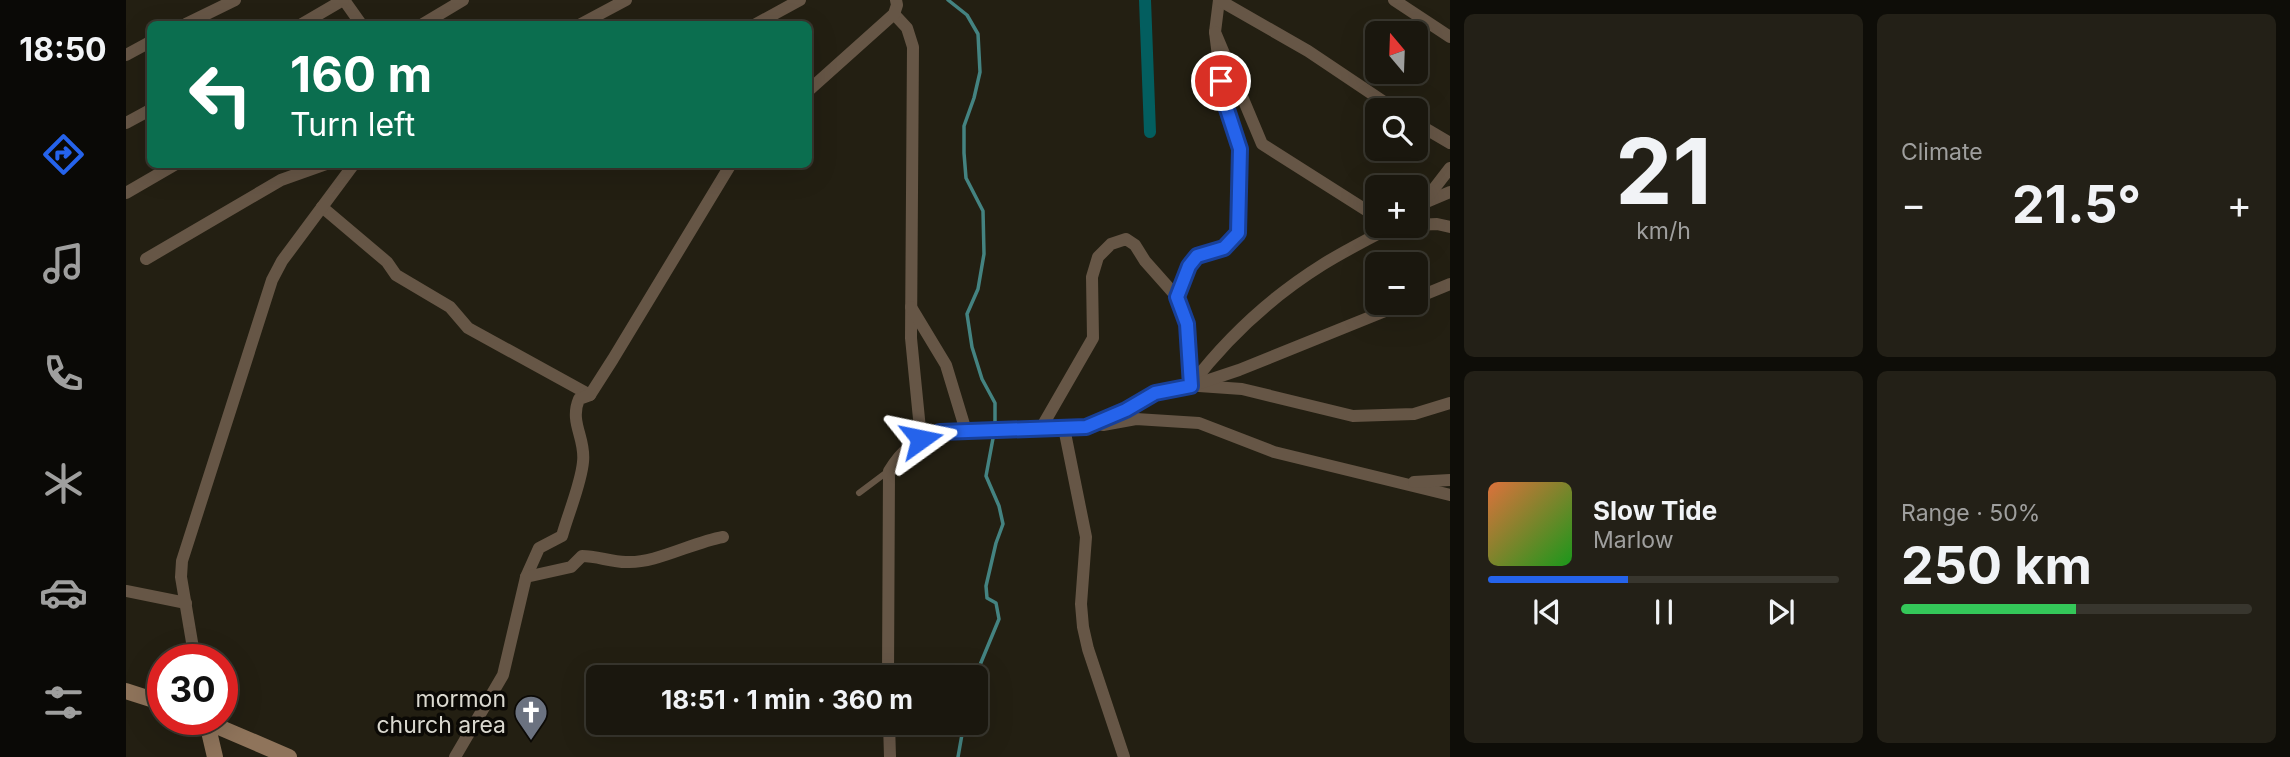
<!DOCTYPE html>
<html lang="en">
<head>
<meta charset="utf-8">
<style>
	:root { --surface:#1a170e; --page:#232017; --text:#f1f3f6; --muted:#9f9f9e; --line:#38362e; --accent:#2563eb }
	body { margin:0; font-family:Inter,sans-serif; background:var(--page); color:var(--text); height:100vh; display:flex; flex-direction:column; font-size:26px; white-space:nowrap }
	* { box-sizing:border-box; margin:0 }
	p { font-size:23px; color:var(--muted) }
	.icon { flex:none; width:38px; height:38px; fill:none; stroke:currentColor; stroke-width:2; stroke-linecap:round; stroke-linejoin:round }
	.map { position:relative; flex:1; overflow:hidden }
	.sheet { display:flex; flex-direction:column; gap:14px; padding:14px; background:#0e0d08; width:840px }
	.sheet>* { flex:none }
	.banner { position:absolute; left:21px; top:21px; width:665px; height:147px; border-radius:10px; box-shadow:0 7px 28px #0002,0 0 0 2px var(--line); background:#0b6e4f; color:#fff; overflow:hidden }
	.needle { width:46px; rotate:341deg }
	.fabs { position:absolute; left:1239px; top:21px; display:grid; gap:14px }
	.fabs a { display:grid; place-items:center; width:63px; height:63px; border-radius:10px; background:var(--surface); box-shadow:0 7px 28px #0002,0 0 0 2px var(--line); font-size:35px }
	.speed { position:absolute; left:21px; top:644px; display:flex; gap:14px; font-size:35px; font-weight:700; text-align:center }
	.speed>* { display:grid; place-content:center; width:91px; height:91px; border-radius:50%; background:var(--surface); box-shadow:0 7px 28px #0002,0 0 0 2px var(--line); line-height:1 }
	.speed .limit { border:10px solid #d22; background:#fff; color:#111 }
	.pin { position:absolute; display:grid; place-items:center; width:60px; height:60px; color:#fff; margin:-30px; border:4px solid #fff; border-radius:50%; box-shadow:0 2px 7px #0007 }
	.me { position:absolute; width:77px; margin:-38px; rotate:78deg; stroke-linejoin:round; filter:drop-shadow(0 0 5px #0008) }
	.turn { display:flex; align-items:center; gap:24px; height:147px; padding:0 28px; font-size:32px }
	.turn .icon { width:91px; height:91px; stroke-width:2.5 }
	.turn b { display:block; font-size:49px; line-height:60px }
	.big { font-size:52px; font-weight:700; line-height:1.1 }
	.sheet .tile { flex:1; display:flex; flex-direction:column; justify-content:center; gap:10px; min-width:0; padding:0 24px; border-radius:10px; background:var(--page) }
	.sheet .dial { align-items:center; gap:0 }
	.dial b { font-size:91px; line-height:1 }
	.song { display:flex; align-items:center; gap:21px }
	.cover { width:84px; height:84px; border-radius:10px; background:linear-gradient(135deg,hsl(20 70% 55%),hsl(120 70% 35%)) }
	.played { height:7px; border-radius:4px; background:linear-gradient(90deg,var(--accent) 40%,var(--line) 40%) }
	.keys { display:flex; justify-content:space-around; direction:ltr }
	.heat { display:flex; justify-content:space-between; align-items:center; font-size:38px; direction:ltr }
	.charge { height:10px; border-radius:5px; background:linear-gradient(90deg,#34c759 50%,var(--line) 0) }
	.sheet .tiles { flex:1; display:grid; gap:14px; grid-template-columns:repeat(2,1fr) }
	.trip { position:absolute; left:460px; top:665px; width:402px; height:70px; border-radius:10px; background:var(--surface); box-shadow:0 7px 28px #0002,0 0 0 2px var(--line); font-weight:700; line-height:70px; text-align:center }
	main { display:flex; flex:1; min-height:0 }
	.dock { display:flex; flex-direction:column; width:126px; justify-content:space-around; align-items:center; background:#0a0906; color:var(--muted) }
	.dock .icon { width:49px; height:49px }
	.dock .current { color:var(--accent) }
	.dock b { font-size:32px; color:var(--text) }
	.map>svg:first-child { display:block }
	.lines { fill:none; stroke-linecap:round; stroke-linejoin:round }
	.stream { stroke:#448381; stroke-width:3.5 }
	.canal { stroke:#035e5f; stroke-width:12 }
	.lane { stroke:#665646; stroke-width:6 }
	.street { stroke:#665646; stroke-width:12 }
	.secondary { stroke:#8f745b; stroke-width:16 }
	.route-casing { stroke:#184099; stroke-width:18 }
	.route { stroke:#2563eb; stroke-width:12 }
	.labels { text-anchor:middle; stroke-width:7; stroke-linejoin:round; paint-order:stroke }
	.poi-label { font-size:23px; fill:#dad8cf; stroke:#0b0905; text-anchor:end }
</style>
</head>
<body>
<main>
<nav class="dock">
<b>18:50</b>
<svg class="icon current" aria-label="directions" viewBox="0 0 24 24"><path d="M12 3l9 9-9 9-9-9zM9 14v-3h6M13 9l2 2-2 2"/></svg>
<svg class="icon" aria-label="music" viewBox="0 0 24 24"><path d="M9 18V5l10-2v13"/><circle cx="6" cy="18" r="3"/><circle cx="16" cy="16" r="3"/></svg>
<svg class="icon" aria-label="phone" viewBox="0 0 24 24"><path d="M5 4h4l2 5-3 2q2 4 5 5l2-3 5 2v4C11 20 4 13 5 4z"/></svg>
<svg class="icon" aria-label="climate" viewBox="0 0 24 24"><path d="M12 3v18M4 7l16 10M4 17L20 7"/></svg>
<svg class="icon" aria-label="car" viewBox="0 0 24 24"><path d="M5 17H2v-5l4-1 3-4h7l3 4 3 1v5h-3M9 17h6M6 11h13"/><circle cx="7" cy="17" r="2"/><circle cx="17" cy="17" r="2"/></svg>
<svg class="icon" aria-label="filters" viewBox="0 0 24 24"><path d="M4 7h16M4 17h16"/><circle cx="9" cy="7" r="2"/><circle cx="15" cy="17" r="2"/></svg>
</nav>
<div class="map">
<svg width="1324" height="757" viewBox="0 0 1324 757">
	<rect width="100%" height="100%" fill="#231f12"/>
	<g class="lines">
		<g class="stream">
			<path d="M 822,0 L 841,15 L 852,34 L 854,72 L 848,98 L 838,126 L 838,153 L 840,178 L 857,211 L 858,254 L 852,289 L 841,314 L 846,347 L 856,379 L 869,403 L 869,426"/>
			<path d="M 849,677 L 873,619 L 870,603 L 861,598 L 860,586 L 870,543 L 877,524 L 873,506 L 860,476 L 868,433"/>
			<path d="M 832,757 L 838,723"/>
		</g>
		<path class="canal" d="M 1019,0 L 1024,132"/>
		<path class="lane" d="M 733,493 L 761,472"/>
		<g class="street">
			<path d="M 218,0 L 235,24"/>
			<path d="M 1093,0 L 1089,32 L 1136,144 L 1251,217"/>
			<path d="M 1093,0 L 1182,51 L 1270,110"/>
			<path d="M 1268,0 L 1324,37"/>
			<path d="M 768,14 L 781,28 L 787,47 L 785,338 L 795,439"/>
			<path d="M 60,24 L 109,0"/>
			<path d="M 176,24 L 217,0"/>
			<path d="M 297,24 L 337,0"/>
			<path d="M 455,24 L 500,0"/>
			<path d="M 630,24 L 674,0"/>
			<path d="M 0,55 L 24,42"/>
			<path d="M 682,91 L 768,14 L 771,5 L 770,0"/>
			<path d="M 0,123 L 24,110"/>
			<path d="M 1290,123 L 1324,143"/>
			<path d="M 0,193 L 50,164"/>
			<path d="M 1298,203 L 1324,192"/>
			<path d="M 196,207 L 261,262 L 270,275 L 324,307 L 342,328 L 464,395"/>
			<path d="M 1290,209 L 1297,203 L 1324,168"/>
			<path d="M 1290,225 L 1311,224 L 1324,227"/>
			<path d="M 1264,226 L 1280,226"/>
			<path d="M 20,259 L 155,180 L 200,164"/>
			<path d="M 1051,297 L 1063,266 L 1071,255 L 1098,248 L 1112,233 L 1114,149 L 1097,97 L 1089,32"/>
			<path d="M 1290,298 L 1324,284"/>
			<path d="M 785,307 L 820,365 L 840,431"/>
			<path d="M 1065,385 C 1101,338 1145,297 1196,265 C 1218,251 1243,239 1266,226"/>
			<path d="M 1073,386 L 1116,389 L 1227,416 L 1288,414 L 1324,403"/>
			<path d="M 977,425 L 1010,419 L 1073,423 L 1148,452 L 1324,495"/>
			<path d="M 938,428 L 960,537 L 955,604 L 957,627 L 962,649 L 998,757"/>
			<path d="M 914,430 L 967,338 L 966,277 L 972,257 L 985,244 L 1000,239 L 1009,245 L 1019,261 L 1051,297 L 1061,324 L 1065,386"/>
			<path d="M 1288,482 L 1324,480"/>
			<path d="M 400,577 L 413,548 L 436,536 C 442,514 455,484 457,462 C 460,438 443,423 453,399 L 464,395 L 487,359 L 605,164"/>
			<path d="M 0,591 L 60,603"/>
			<path d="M 69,660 L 55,577 L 56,561 L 146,280 L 156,261 L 228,164"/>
			<path d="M 762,677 L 763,471 C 777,448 789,441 814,432 L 960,427 L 1000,409 L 1029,393 L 1065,386 L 1113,370 L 1279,303"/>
			<path d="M 763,723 L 764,757"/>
			<path d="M 329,757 L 377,675 L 400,577 L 445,567 L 456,556 C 471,556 485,562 500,562 C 529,564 567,542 597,537"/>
		</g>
		<g class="secondary">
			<path d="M 0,691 L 37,703"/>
			<path d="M 74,719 L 163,757"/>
			<path d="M 81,723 L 89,757"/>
		</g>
	</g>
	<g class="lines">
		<defs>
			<path id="route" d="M 795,439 L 814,432 L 960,427 L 1000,410 L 1029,393 L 1065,386 L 1061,324 L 1051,297 L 1063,266 L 1071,256 L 1098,248 L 1112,233 L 1114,149 L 1097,97 L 1095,81"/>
		</defs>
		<use href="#route" class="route-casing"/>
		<use href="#route" class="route"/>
	</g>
	<defs>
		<symbol id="church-pin" viewBox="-11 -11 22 30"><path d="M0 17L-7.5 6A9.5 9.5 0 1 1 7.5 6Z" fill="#6b7280" stroke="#0b0905"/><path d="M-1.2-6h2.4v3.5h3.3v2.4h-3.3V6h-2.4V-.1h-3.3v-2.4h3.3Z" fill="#fff"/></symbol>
	</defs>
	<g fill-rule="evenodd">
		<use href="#church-pin" x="386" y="693" width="38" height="52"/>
	</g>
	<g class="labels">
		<g class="poi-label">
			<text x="380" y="707">mormon<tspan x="380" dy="26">church area</tspan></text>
		</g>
	</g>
</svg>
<div class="fabs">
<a><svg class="needle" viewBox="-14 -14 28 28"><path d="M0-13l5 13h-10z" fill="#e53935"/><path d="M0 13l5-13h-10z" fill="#9f9f9e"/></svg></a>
<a><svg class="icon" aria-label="search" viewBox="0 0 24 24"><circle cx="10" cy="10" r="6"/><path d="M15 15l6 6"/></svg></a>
<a>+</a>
<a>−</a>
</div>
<div class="speed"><div class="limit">30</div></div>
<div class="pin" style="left:1095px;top:81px;background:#d93025"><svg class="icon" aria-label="arrive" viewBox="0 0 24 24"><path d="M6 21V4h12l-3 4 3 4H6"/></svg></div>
<svg class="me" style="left:795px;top:439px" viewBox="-20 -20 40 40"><path d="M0-17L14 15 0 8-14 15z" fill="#2563eb" stroke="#fff" stroke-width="4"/></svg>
<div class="trip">18:51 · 1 min · 360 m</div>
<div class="banner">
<div class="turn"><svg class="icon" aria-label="left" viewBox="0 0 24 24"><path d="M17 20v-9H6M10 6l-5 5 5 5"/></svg><div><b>160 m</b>Turn left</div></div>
</div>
</div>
<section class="sheet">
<div class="tiles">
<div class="tile dial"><b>21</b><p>km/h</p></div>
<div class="tile"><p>Climate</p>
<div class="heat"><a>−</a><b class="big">21.5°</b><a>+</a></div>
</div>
<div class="tile">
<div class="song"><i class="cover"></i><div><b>Slow Tide</b><p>Marlow</p></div></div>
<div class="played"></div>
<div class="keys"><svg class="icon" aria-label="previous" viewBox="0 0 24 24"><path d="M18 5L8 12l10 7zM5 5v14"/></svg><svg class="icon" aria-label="pause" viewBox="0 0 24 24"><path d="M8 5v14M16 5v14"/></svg><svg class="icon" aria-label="next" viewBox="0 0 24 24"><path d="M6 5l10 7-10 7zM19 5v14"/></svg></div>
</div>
<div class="tile"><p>Range · 50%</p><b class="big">250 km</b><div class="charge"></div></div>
</div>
</section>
</main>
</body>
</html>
